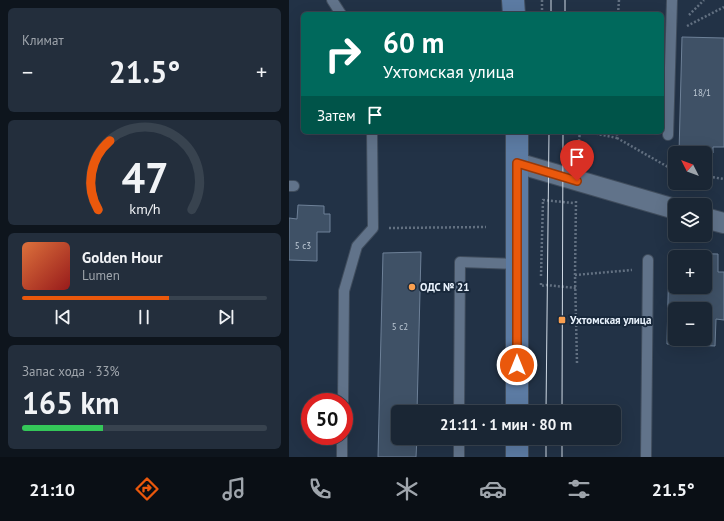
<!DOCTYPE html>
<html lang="ru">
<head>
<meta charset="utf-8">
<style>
	:root { --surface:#1a2634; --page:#232e3c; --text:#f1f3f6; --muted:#9fa5ac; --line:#38434f; --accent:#ea580c }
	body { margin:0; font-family:"PT Sans",sans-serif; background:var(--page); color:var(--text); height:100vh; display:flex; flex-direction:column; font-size:15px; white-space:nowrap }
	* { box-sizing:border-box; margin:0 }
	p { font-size:13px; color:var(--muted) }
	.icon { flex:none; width:22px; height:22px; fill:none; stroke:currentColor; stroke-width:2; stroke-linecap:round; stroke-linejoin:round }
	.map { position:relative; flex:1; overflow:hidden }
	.drawer { display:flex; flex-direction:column; gap:8px; padding:8px; background:#0e151d; width:289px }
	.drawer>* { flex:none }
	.guide { position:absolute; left:12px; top:12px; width:363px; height:122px; border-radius:6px; box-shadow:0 4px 16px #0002,0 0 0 1px var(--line); background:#00695c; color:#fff; overflow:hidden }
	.needle { width:26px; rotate:312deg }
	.tools { position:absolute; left:379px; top:146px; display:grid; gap:8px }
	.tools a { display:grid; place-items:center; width:44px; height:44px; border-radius:6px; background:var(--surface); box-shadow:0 4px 16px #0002,0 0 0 1px var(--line); font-size:20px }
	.speed { position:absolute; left:12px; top:393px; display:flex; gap:8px; font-size:20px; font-weight:700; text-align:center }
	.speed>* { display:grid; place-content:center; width:52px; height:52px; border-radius:50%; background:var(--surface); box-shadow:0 4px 16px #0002,0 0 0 1px var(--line); line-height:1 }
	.speed .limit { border:6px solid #d22; background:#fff; color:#111 }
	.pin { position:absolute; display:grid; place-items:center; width:34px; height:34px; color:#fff; margin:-41px -17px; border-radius:50% 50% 50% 0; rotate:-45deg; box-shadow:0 0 4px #0007 }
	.pin .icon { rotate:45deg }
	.me { position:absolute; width:44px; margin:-22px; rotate:0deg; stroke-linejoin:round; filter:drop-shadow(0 0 3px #0008) }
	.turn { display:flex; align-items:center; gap:14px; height:84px; padding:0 16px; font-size:18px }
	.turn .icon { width:52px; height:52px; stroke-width:2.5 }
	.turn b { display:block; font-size:28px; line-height:34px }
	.then { display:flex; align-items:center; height:38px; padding:0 16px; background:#0003; gap:8px; font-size:15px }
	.big { font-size:30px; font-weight:600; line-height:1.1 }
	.drawer .tile { flex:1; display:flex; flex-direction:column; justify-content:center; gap:6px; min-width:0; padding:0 14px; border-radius:6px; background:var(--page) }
	.drawer .dial { align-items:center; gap:0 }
	.dial svg { height:104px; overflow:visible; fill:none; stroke:var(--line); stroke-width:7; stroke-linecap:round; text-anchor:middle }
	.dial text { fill:var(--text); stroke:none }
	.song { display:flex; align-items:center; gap:12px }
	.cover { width:48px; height:48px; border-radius:6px; background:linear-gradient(135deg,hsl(20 70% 55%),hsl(0 70% 35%)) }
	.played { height:4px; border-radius:2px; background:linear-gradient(90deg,var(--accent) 60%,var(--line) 60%) }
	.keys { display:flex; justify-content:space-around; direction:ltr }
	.heat { display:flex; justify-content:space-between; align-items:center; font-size:22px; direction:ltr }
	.charge { height:6px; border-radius:3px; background:linear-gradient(90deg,#34c759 33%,var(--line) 0) }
	.trip { position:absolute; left:102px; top:405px; width:230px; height:40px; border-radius:6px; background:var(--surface); box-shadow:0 4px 16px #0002,0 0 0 1px var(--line); font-weight:600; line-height:40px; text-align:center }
	.menu { display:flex; height:64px; justify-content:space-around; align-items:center; background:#0a0f15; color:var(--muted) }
	.menu .icon { width:28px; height:28px }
	.menu .selected { color:var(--accent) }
	.menu b { font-size:18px; color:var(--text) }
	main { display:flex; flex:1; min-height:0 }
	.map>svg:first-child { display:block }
	.building { fill:#3f5166; stroke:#6e8198; fill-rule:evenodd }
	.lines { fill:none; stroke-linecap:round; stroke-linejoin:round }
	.lane-casing { stroke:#404d5d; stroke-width:12 }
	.street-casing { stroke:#404d5d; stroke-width:22 }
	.secondary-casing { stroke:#404d5d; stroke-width:24 }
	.path { stroke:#627081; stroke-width:2.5; stroke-dasharray:2 2; stroke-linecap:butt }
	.lane { stroke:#61738a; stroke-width:10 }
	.street { stroke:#61738a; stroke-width:20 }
	.secondary { stroke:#5c7ba3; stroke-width:22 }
	.tram { stroke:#d1dbe6; stroke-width:1 }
	.route-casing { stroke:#983908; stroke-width:10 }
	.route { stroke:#ea580c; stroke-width:7 }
	.poi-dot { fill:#fa9f4f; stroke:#18283b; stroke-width:1.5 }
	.labels { text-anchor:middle; stroke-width:4; stroke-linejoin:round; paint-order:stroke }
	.number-label { font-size:9px; fill:#becad6 }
	.poi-label { font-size:11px; font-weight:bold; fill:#e9f2fc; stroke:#18283b; text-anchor:start }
</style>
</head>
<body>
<main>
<section class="drawer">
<div class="tile"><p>Климат</p>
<div class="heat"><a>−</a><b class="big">21.5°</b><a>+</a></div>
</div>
<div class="tile dial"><svg viewBox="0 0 100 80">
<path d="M14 69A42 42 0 1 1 86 69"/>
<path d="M14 69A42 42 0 0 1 23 16" stroke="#ea580c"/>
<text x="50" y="56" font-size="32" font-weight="700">47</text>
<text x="50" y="72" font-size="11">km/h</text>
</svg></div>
<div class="tile">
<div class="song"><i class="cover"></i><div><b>Golden Hour</b><p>Lumen</p></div></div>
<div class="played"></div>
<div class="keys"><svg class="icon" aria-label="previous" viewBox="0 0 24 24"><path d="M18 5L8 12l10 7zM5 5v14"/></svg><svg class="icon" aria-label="pause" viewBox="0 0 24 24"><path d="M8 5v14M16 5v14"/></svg><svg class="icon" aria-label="next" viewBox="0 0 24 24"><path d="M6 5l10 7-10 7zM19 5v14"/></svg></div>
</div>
<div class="tile"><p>Запас хода · 33%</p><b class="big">165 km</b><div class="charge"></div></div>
</section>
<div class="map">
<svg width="435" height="457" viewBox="0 0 435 457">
	<rect width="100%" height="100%" fill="#223246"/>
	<g class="building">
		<path d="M 393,37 L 435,38 L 435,147 L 424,147 L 424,153 L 390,153 Z"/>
		<path d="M 9,205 L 35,206 L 35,214 L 41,214 L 41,232 L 28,232 L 28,261 L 0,260 L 0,218 L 8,219 Z"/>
		<path d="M 132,252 L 128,412 L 109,412 L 109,438 L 128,438 L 127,457 L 89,457 L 94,253 Z"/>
		<path d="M 380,253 L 429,254 L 429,272 L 435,272 L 435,320 L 427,319 L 426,346 L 378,344 ZM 386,257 L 416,257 L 416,287 L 386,287 ZM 386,309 L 416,309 L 416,339 L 386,339 Z"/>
	</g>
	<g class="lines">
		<defs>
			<g id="lane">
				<path d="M 43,0 L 52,14"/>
				<path d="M 379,135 L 383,0"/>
				<path d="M 0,186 L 5,186"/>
				<path d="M 54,402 L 55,291 L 68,246 L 84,228 L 83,132"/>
				<path d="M 170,412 L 171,262 L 229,264"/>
				<path d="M 53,457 L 53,436"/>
				<path d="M 170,457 L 170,438"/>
				<path d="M 357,457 L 359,260"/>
			</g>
			<g id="street">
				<path d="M 228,163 L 386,209"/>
				<path d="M 416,218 L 435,223"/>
			</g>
			<g id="secondary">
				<path d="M 224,0 L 225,14"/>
				<path d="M 228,412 L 228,132"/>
				<path d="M 228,457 L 228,438"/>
			</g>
		</defs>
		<use href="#lane" class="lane-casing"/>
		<use href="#street" class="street-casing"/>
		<use href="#secondary" class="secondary-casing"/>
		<g class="path">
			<path d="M 253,14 L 253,0"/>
			<path d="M 329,14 L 330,0"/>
			<path d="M 400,15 L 415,0"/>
			<path d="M 398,26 L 435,7"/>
			<path d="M 299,132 L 328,138 L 328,132"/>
			<path d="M 328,138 L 386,171"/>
			<path d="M 381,150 L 383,171"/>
			<path d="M 288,157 L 291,132"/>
			<path d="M 416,176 L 435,179"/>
			<path d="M 287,201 L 286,275 L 288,363"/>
			<path d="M 100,228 L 197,227"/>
			<path d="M 286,275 L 343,270"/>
			<path d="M 252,276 L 254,200 L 284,203"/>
			<path d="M 252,283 L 252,286 L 257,285 L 287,288"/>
		</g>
		<use href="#lane" class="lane"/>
		<use href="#street" class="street"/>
		<use href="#secondary" class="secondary"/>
		<g class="tram">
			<path d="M 262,14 L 262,0"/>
			<path d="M 276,14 L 276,0"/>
			<path d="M 257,412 L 260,132"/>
			<path d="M 273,412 L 274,132"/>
			<path d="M 257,457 L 257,438"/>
			<path d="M 273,457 L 273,438"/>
		</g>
	</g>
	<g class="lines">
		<defs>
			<path id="route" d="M 228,365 L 228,163 L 288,181"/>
		</defs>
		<use href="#route" class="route-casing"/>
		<use href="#route" class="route"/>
	</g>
	<g class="poi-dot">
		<circle cx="123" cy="287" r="4"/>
		<rect x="269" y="316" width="8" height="8" rx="2"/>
	</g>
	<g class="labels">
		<g class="number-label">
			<text x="413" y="96">18/1</text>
			<text x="14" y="249">5 с3</text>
			<text x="111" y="330">5 с2</text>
		</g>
		<g class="poi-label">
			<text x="131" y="291">ОДС № 21</text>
			<text x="281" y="324">Ухтомская улица</text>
		</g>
	</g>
</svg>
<div class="tools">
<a><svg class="needle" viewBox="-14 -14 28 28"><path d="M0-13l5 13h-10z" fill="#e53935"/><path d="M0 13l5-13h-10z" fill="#9fa5ac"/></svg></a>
<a><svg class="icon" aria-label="layers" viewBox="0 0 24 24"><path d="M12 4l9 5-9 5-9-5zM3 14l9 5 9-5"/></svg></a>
<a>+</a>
<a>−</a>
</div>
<div class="speed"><div class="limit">50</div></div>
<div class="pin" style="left:288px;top:181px;background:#d93025"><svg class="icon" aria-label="arrive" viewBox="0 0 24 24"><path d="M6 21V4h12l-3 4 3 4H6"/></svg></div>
<svg class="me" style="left:228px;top:365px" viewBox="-20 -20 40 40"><circle r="17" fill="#ea580c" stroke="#fff" stroke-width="3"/><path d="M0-11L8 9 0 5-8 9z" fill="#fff"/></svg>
<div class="trip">21:11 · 1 мин · 80 m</div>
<div class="guide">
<div class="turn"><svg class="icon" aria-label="right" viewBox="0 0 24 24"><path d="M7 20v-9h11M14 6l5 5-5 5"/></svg><div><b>60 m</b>Ухтомская улица</div></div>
<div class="then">Затем<svg class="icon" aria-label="arrive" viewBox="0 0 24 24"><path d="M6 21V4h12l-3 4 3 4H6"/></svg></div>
</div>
</div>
</main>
<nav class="menu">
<b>21:10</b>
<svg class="icon selected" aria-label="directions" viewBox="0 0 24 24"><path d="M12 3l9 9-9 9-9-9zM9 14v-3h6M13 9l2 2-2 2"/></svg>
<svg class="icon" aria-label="music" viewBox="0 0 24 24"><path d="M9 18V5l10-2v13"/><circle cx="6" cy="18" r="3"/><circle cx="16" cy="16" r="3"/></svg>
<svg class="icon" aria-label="phone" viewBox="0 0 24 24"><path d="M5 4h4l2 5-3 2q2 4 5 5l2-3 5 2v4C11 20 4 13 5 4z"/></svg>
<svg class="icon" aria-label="climate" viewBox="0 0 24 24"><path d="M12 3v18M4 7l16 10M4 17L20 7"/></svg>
<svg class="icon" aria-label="car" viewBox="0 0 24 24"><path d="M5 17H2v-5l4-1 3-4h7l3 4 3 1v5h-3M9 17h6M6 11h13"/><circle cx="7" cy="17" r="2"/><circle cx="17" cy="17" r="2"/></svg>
<svg class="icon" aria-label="filters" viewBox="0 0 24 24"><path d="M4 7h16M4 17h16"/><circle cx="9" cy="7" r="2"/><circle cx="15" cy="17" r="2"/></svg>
<b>21.5°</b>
</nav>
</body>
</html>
